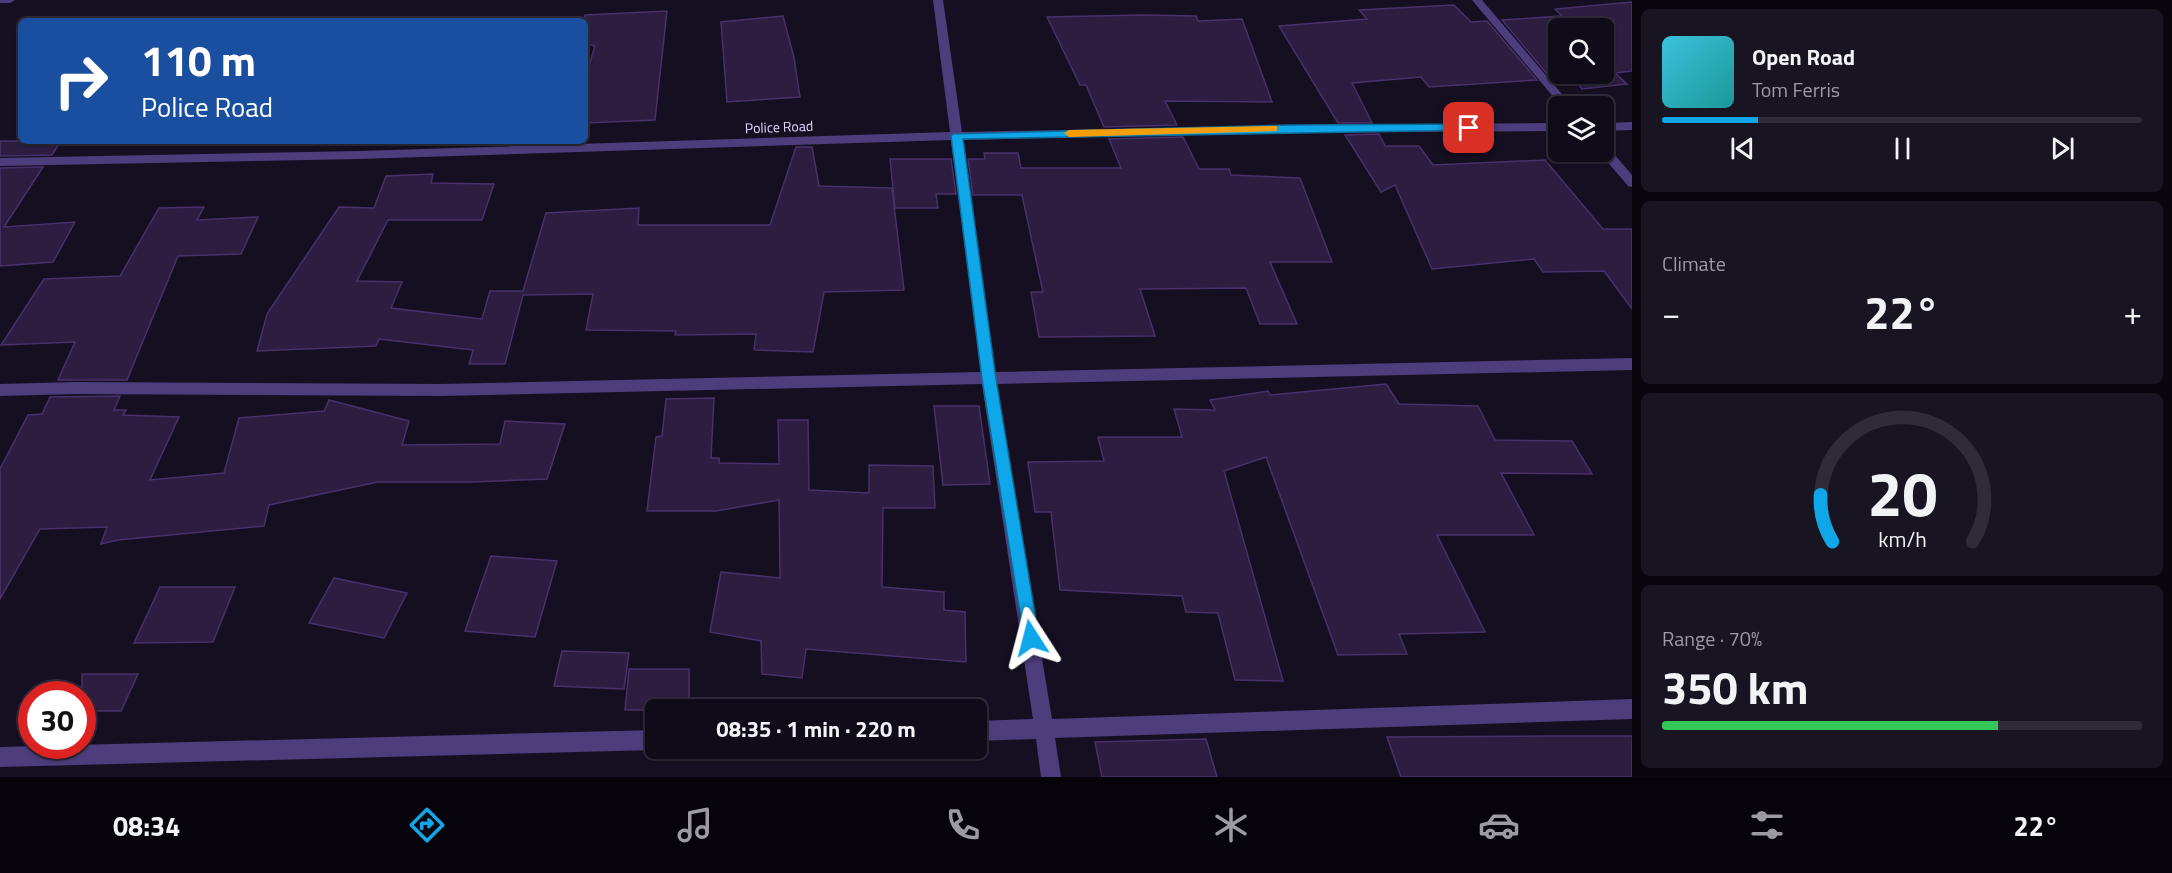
<!DOCTYPE html>
<html lang="en">
<head>
<meta charset="utf-8">
<style>
	:root { --surface:#100b19; --page:#191422; --text:#f1f3f6; --muted:#9c9ba2; --line:#302b38; --accent:#10a6ea }
	body { margin:0; font-family:"Titillium Web",sans-serif; background:var(--page); color:var(--text); height:100vh; display:flex; flex-direction:column; font-size:22px; white-space:nowrap }
	* { box-sizing:border-box; margin:0 }
	p { font-size:20px; color:var(--muted) }
	.icon { flex:none; width:33px; height:33px; fill:none; stroke:currentColor; stroke-width:2; stroke-linecap:round; stroke-linejoin:round }
	.map { position:relative; flex:1; overflow:hidden }
	.details { display:flex; flex-direction:column; gap:9px; padding:9px; background:#09060e; width:540px }
	.details>* { flex:none }
	.banner { position:absolute; left:18px; top:18px; width:570px; height:126px; border-radius:9px; box-shadow:0 2px 4px #0004,0 0 0 2px var(--line); background:#1a4fa0; color:#fff; overflow:hidden }
	.buttons { position:absolute; left:1548px; top:18px; display:grid; gap:12px }
	.buttons a { display:grid; place-items:center; width:66px; height:66px; border-radius:9px; background:var(--surface); box-shadow:0 2px 4px #0004,0 0 0 2px var(--line); font-size:30px }
	.speed { position:absolute; left:18px; top:681px; display:flex; gap:12px; font-size:30px; font-weight:700; text-align:center }
	.speed>* { display:grid; place-content:center; width:78px; height:78px; border-radius:50%; background:var(--surface); box-shadow:0 2px 4px #0004,0 0 0 2px var(--line); line-height:1 }
	.speed .limit { border:9px solid #d22; background:#fff; color:#111 }
	.pin { position:absolute; display:grid; place-items:center; width:51px; height:51px; color:#fff; margin:-26px; border-radius:12px; box-shadow:0 3px 9px #0006 }
	.me { position:absolute; width:66px; margin:-33px; rotate:351deg; stroke-linejoin:round; filter:drop-shadow(0 0 4px #0008) }
	.turn { display:flex; align-items:center; gap:21px; height:126px; padding:0 24px; font-size:27px }
	.turn .icon { width:78px; height:78px; stroke-width:2.5 }
	.turn b { display:block; font-size:42px; line-height:51px }
	.big { font-size:45px; font-weight:700; line-height:1.1 }
	.details .card { flex:1; display:flex; flex-direction:column; justify-content:center; gap:9px; min-width:0; padding:0 21px; border-radius:9px; background:var(--page) }
	.details .dial { align-items:center; gap:0 }
	.dial svg { height:156px; overflow:visible; fill:none; stroke:var(--line); stroke-width:7; stroke-linecap:round; text-anchor:middle }
	.dial text { fill:var(--text); stroke:none }
	.song { display:flex; align-items:center; gap:18px }
	.cover { width:72px; height:72px; border-radius:9px; background:linear-gradient(135deg,hsl(190 70% 55%),hsl(180 70% 35%)) }
	.played { height:6px; border-radius:3px; background:linear-gradient(90deg,var(--accent) 20%,var(--line) 20%) }
	.keys { display:flex; justify-content:space-around; direction:ltr }
	.heat { display:flex; justify-content:space-between; align-items:center; font-size:33px; direction:ltr }
	.charge { height:9px; border-radius:4px; background:linear-gradient(90deg,#34c759 70%,var(--line) 0) }
	.trip { position:absolute; left:645px; top:699px; width:342px; height:60px; border-radius:9px; background:var(--surface); box-shadow:0 2px 4px #0004,0 0 0 2px var(--line); font-weight:700; line-height:60px; text-align:center }
	.dock { display:flex; height:96px; justify-content:space-around; align-items:center; background:#06040a; color:var(--muted) }
	.dock .icon { width:42px; height:42px }
	.dock .current { color:var(--accent) }
	.dock b { font-size:27px; color:var(--text) }
	main { display:flex; flex:1; min-height:0 }
	.map>svg:first-child { display:block }
	.building { fill:#2c1d41; stroke:#48306b; stroke-width:1.5; fill-rule:evenodd }
	.lines { fill:none; stroke-linecap:round; stroke-linejoin:round }
	.minor { fill:#4d3d7d; fill-rule:evenodd }
	.route { fill:#10a6ea; stroke:#0a6c98; stroke-width:1.5 }
	.slow { fill:#f59e0b }
	.labels { text-anchor:middle; stroke-width:6; stroke-linejoin:round; paint-order:stroke }
	.far-street-label { font-size:14px; fill:#e0d3fc; stroke:#160f21 }
</style>
</head>
<body>
<main>
<div class="map">
<svg width="1632" height="777" viewBox="0 0 1632 777">
	<rect width="100%" height="100%" fill="#160f21"/>
	<g class="building">
		<path d="M 1632,2 L 1632,71 L 1615,73 L 1627,84 L 1582,89 L 1572,78 L 1552,80 L 1502,20 L 1562,16 L 1555,9 ZM 1558,28 L 1604,28 L 1604,74 L 1558,74 Z"/>
		<path d="M 1454,5 L 1471,22 L 1487,21 L 1537,80 L 1429,87 L 1421,77 L 1352,83 L 1372,123 L 1338,123 L 1279,26 L 1367,19 L 1359,10 Z"/>
		<path d="M 667,11 L 655,120 L 585,123 L 585,79 L 595,46 L 585,43 L 585,15 Z"/>
		<path d="M 1143,15 L 1196,16 L 1198,21 L 1242,19 L 1272,102 L 1165,101 L 1177,125 L 1104,127 L 1086,85 L 1080,85 L 1047,17 Z"/>
		<path d="M 783,16 L 794,58 L 800,97 L 727,102 L 721,22 Z"/>
		<path d="M 1379,134 L 1385,146 L 1419,146 L 1433,165 L 1545,160 L 1603,229 L 1632,229 L 1632,309 L 1604,271 L 1543,272 L 1534,259 L 1432,269 L 1395,185 L 1381,192 L 1345,135 Z"/>
		<path d="M 1183,137 L 1199,169 L 1229,169 L 1231,175 L 1300,178 L 1332,262 L 1270,262 L 1297,324 L 1260,324 L 1246,288 L 1140,289 L 1155,336 L 1039,337 L 1031,292 L 1043,292 L 1022,195 L 973,195 L 968,159 L 985,159 L 984,153 L 1018,153 L 1021,168 L 1121,168 L 1109,139 Z"/>
		<path d="M 0,141 L 61,141 L 52,155 L 0,156 Z"/>
		<path d="M 796,147 L 812,147 L 819,186 L 892,188 L 904,290 L 824,292 L 813,352 L 754,350 L 756,334 L 675,335 L 676,331 L 586,330 L 593,294 L 523,295 L 505,364 L 469,364 L 473,350 L 379,339 L 376,346 L 257,351 L 267,314 L 339,207 L 374,208 L 386,176 L 433,174 L 431,183 L 494,184 L 482,220 L 388,220 L 357,281 L 402,282 L 391,308 L 482,319 L 490,291 L 523,291 L 546,213 L 639,208 L 638,225 L 770,225 Z"/>
		<path d="M 890,159 L 951,159 L 956,194 L 936,194 L 938,208 L 895,208 Z"/>
		<path d="M 43,167 L 4,227 L 75,222 L 53,262 L 0,266 L 0,168 Z"/>
		<path d="M 204,207 L 197,220 L 258,217 L 241,254 L 178,256 L 127,380 L 58,380 L 75,342 L 1,345 L 44,279 L 120,276 L 159,208 Z"/>
		<path d="M 1386,384 L 1399,404 L 1478,406 L 1495,440 L 1572,441 L 1592,474 L 1501,473 L 1534,535 L 1437,535 L 1485,632 L 1399,634 L 1407,654 L 1338,655 L 1266,457 L 1224,471 L 1283,681 L 1235,680 L 1218,613 L 1186,612 L 1182,596 L 1060,590 L 1051,512 L 1035,512 L 1028,462 L 1104,461 L 1098,437 L 1182,437 L 1174,409 L 1215,410 L 1210,400 L 1268,391 L 1270,395 Z"/>
		<path d="M 120,396 L 114,410 L 126,410 L 123,415 L 179,417 L 150,480 L 224,473 L 239,418 L 324,411 L 329,400 L 409,421 L 402,445 L 500,444 L 505,421 L 565,424 L 547,479 L 471,482 L 378,482 L 269,505 L 264,526 L 118,540 L 101,544 L 107,527 L 40,529 L 0,599 L 0,469 L 28,415 L 42,414 L 50,397 Z"/>
		<path d="M 714,398 L 711,458 L 719,458 L 719,463 L 779,464 L 778,420 L 808,420 L 809,490 L 869,493 L 869,465 L 933,466 L 935,508 L 883,508 L 882,587 L 944,592 L 944,610 L 965,612 L 966,662 L 806,649 L 802,678 L 762,674 L 761,641 L 710,632 L 721,572 L 780,578 L 779,500 L 716,511 L 647,511 L 656,437 L 662,436 L 666,399 Z"/>
		<path d="M 934,406 L 979,406 L 990,484 L 943,485 Z"/>
		<path d="M 491,556 L 557,561 L 535,637 L 465,631 Z"/>
		<path d="M 334,578 L 407,593 L 384,638 L 309,623 Z"/>
		<path d="M 160,587 L 235,587 L 213,642 L 134,643 Z"/>
		<path d="M 562,651 L 629,653 L 624,689 L 554,686 Z"/>
		<path d="M 629,669 L 689,669 L 689,710 L 625,710 Z"/>
		<path d="M 82,674 L 138,674 L 121,711 L 82,711 Z"/>
		<path d="M 1550,736 L 1632,736 L 1632,777 L 1401,777 L 1387,737 Z"/>
		<path d="M 1206,739 L 1217,777 L 1102,777 L 1095,742 Z"/>
	</g>
	<g class="lines">
		<g class="minor">
			<path d="M 0,0 L 15,0 L 10,3 L 0,3 Z"/>
			<path d="M 933,0 L 943,0 L 962,132 L 1256,126 L 1558,123 L 1558,131 L 1256,133 L 963,140 L 995,372 L 1632,358 L 1632,370 L 997,384 L 1052,719 L 1632,699 L 1632,719 L 1055,738 L 1061,777 L 1041,777 L 1036,739 L 976,741 L 976,721 L 1033,719 L 982,384 L 441,396 L 76,394 L 0,396 L 0,384 L 76,382 L 441,384 L 981,372 L 951,140 L 359,159 L 0,166 L 0,158 L 359,151 L 950,132 Z"/>
			<path d="M 1472,0 L 1482,0 L 1572,106 L 1561,106 Z"/>
			<path d="M 1632,122 L 1632,130 L 1604,131 L 1604,123 Z"/>
			<path d="M 1604,146 L 1608,147 L 1632,175 L 1632,187 L 1628,186 L 1600,153 L 1604,152 Z"/>
			<path d="M 656,730 L 656,748 L 659,748 L 656,750 L 0,767 L 0,747 Z"/>
		</g>
	</g>
	<path class="route" d="M 1469,124 L 1473,125 L 1473,130 L 963,139 L 996,379 L 1039,638 L 1037,644 L 1031,646 L 1025,644 L 982,379 L 951,136 L 953,134 L 1290,125 Z"/>
	<path class="slow" d="M 1273,126 L 1277,126 L 1277,131 L 1069,137 L 1064,133 L 1069,130 Z"/>
	<g class="labels">
		<g class="far-street-label">
			<text transform="translate(779 127) rotate(-2)" y="5">Police Road</text>
		</g>
	</g>
</svg>
<div class="buttons">
<a><svg class="icon" aria-label="search" viewBox="0 0 24 24"><circle cx="10" cy="10" r="6"/><path d="M15 15l6 6"/></svg></a>
<a><svg class="icon" aria-label="layers" viewBox="0 0 24 24"><path d="M12 4l9 5-9 5-9-5zM3 14l9 5 9-5"/></svg></a>
</div>
<div class="speed"><div class="limit">30</div></div>
<div class="pin" style="left:1469px;top:128px;background:#d93025"><svg class="icon" aria-label="arrive" viewBox="0 0 24 24"><path d="M6 21V4h12l-3 4 3 4H6"/></svg></div>
<svg class="me" style="left:1031px;top:638px" viewBox="-20 -20 40 40"><path d="M0-17L14 15 0 8-14 15z" fill="#10a6ea" stroke="#fff" stroke-width="4"/></svg>
<div class="trip">08:35 · 1 min · 220 m</div>
<div class="banner">
<div class="turn"><svg class="icon" aria-label="right" viewBox="0 0 24 24"><path d="M7 20v-9h11M14 6l5 5-5 5"/></svg><div><b>110 m</b>Police Road</div></div>
</div>
</div>
<section class="details">
<div class="card">
<div class="song"><i class="cover"></i><div><b>Open Road</b><p>Tom Ferris</p></div></div>
<div class="played"></div>
<div class="keys"><svg class="icon" aria-label="previous" viewBox="0 0 24 24"><path d="M18 5L8 12l10 7zM5 5v14"/></svg><svg class="icon" aria-label="pause" viewBox="0 0 24 24"><path d="M8 5v14M16 5v14"/></svg><svg class="icon" aria-label="next" viewBox="0 0 24 24"><path d="M6 5l10 7-10 7zM19 5v14"/></svg></div>
</div>
<div class="card"><p>Climate</p>
<div class="heat"><a>−</a><b class="big">22°</b><a>+</a></div>
</div>
<div class="card dial"><svg viewBox="0 0 100 80">
<path d="M14 69A42 42 0 1 1 86 69"/>
<path d="M14 69A42 42 0 0 1 8 45" stroke="#10a6ea"/>
<text x="50" y="56" font-size="32" font-weight="700">20</text>
<text x="50" y="72" font-size="11">km/h</text>
</svg></div>
<div class="card"><p>Range · 70%</p><b class="big">350 km</b><div class="charge"></div></div>
</section>
</main>
<nav class="dock">
<b>08:34</b>
<svg class="icon current" aria-label="directions" viewBox="0 0 24 24"><path d="M12 3l9 9-9 9-9-9zM9 14v-3h6M13 9l2 2-2 2"/></svg>
<svg class="icon" aria-label="music" viewBox="0 0 24 24"><path d="M9 18V5l10-2v13"/><circle cx="6" cy="18" r="3"/><circle cx="16" cy="16" r="3"/></svg>
<svg class="icon" aria-label="phone" viewBox="0 0 24 24"><path d="M5 4h4l2 5-3 2q2 4 5 5l2-3 5 2v4C11 20 4 13 5 4z"/></svg>
<svg class="icon" aria-label="climate" viewBox="0 0 24 24"><path d="M12 3v18M4 7l16 10M4 17L20 7"/></svg>
<svg class="icon" aria-label="car" viewBox="0 0 24 24"><path d="M5 17H2v-5l4-1 3-4h7l3 4 3 1v5h-3M9 17h6M6 11h13"/><circle cx="7" cy="17" r="2"/><circle cx="17" cy="17" r="2"/></svg>
<svg class="icon" aria-label="filters" viewBox="0 0 24 24"><path d="M4 7h16M4 17h16"/><circle cx="9" cy="7" r="2"/><circle cx="15" cy="17" r="2"/></svg>
<b>22°</b>
</nav>
</body>
</html>
